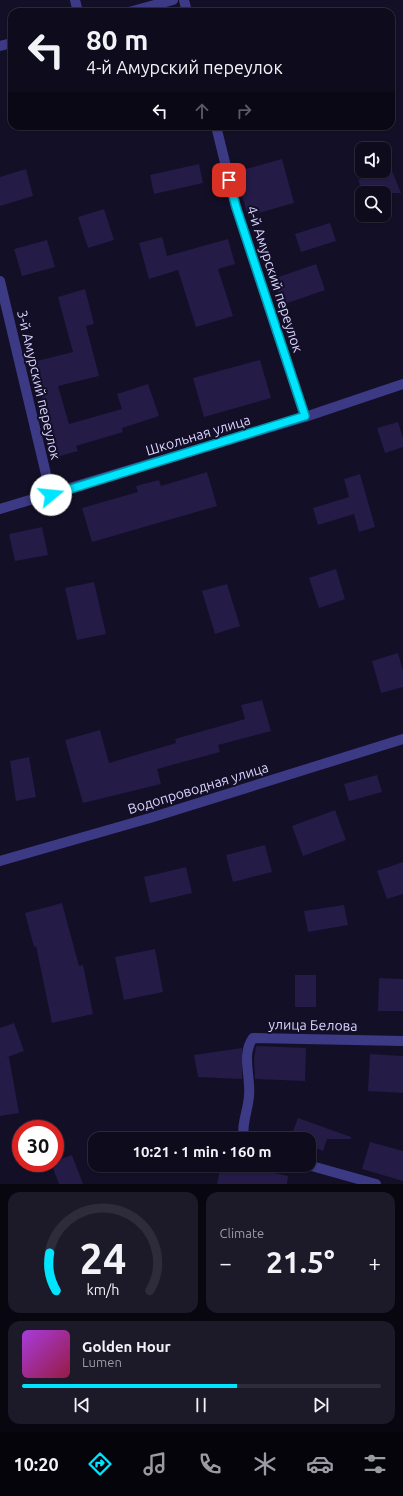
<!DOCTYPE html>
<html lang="en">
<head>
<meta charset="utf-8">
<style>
	:root { --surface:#0e0b1c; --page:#1c1929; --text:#f1f3f6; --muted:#9b9ba3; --line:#2e2b3b; --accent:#00e5ff }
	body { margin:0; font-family:Ubuntu,sans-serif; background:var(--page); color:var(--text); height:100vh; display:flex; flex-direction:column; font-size:15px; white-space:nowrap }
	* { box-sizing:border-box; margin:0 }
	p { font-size:13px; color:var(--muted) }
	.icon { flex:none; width:22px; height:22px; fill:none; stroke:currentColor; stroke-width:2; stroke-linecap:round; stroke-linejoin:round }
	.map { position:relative; height:1184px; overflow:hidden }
	.details { display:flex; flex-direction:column; gap:8px; padding:8px; background:#08060f; flex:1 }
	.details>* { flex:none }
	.guide { position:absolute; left:8px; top:8px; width:387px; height:122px; border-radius:12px; box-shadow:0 1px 3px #0004,0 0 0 1px var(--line); background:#0e0b1c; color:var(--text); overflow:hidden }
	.controls { position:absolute; left:355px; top:142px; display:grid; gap:8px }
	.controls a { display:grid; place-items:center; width:36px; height:36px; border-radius:8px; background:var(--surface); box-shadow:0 1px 3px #0004,0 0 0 1px var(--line); font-size:20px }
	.speed { position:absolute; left:12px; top:1120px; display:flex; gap:8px; font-size:20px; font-weight:700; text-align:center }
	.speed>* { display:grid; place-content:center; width:52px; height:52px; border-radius:50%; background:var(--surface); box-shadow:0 1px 3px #0004,0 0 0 1px var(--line); line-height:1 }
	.speed .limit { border:6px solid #d22; background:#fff; color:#111 }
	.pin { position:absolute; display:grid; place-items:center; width:34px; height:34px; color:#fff; margin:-17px; border-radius:8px; box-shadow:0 2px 6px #0006 }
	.me { position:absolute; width:44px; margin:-22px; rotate:73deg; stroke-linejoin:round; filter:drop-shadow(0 0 3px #0008) }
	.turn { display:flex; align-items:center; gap:14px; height:84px; padding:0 12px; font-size:18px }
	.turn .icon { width:52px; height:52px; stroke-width:2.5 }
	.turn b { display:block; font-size:28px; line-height:34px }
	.lanes { display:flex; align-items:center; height:38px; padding:0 12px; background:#0003; justify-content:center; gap:20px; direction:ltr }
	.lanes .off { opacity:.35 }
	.big { font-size:30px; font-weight:700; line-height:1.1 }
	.details .card { flex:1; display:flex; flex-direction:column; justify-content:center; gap:6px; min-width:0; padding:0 14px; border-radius:12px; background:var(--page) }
	.details .dial { align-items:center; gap:0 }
	.dial svg { height:104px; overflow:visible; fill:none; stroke:var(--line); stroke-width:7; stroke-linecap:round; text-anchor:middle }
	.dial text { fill:var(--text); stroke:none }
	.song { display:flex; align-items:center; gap:12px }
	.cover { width:48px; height:48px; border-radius:6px; background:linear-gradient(135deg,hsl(280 70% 55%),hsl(340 70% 35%)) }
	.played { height:4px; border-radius:2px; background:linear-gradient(90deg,var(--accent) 60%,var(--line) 60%) }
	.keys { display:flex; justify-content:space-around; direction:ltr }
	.heat { display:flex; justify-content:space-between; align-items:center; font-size:22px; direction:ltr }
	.details .tiles { flex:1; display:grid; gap:8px; grid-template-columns:1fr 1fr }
	.card:last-child { grid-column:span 2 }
	.trip { position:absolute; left:88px; top:1132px; width:228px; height:40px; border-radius:12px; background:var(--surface); box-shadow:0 1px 3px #0004,0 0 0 1px var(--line); font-weight:700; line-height:40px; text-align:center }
	.menu { display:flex; height:64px; justify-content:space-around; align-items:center; background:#06040b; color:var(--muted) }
	.menu .icon { width:28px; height:28px }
	.menu .on { color:var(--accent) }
	.menu b { font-size:18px; color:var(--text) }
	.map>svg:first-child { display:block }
	.building { fill:#241b47 }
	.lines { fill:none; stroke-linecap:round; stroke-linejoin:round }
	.street { stroke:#3d3a85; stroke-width:10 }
	.route-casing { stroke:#0095a6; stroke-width:10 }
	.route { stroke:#00e5ff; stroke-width:7 }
	.labels { text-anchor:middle; stroke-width:4; stroke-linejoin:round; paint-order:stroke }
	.street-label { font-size:14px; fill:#d9d4ff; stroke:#130f26 }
</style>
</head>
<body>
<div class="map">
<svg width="403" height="1184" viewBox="0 0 403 1184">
	<rect width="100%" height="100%" fill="#130f26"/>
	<g class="building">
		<path d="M 282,159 L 294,203 L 248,216 L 235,172 Z"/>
		<path d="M 199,164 L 203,183 L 154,194 L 150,175 Z"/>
		<path d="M 390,166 L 401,193 L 364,193 L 358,180 L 379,171 L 384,171 L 384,169 Z"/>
		<path d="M 26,169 L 33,196 L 0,206 L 0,177 Z"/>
		<path d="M 104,209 L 114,240 L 88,248 L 78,217 Z"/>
		<path d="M 330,223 L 336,241 L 301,252 L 295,234 Z"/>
		<path d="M 162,237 L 167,256 L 228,239 L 235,264 L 218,269 L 233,316 L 196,327 L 178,270 L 149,279 L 139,243 Z"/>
		<path d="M 47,240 L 55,267 L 22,276 L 14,249 Z"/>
		<path d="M 316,264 L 325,290 L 282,305 L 273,279 Z"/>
		<path d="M 85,289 L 94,324 L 86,326 L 99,376 L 58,386 L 69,424 L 122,409 L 117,394 L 148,384 L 159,416 L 122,428 L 123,432 L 76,446 L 78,451 L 53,458 L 41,419 L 47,417 L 33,362 L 73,352 L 58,297 Z"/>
		<path d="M 260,360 L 271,398 L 204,417 L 193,378 Z"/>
		<path d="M 398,422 L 403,438 L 403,447 L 385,453 L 377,428 Z"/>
		<path d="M 207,472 L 217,506 L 92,542 L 82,508 L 138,492 L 136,486 L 159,480 L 161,486 Z"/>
		<path d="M 360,474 L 375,527 L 359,532 L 354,514 L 318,525 L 313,508 L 349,497 L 344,479 Z"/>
		<path d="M 42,527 L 48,555 L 15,561 L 9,534 Z"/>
		<path d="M 336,569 L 345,599 L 319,608 L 309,578 Z"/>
		<path d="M 94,582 L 106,634 L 77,640 L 65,588 Z"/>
		<path d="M 227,584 L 240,626 L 215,634 L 202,591 Z"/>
		<path d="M 398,653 L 403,671 L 403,687 L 381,693 L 372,661 Z"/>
		<path d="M 262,700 L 271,731 L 218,745 L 220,752 L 157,769 L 161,784 L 83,803 L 65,740 L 100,730 L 109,763 L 176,743 L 175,739 L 245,719 L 241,705 Z"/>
		<path d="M 29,757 L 36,797 L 16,801 L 10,761 Z"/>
		<path d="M 377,775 L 382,792 L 349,801 L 344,784 Z"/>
		<path d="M 335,810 L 346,840 L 303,856 L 292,826 Z"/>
		<path d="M 265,845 L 272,872 L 233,882 L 226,855 Z"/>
		<path d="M 403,862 L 403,894 L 387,899 L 377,871 Z"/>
		<path d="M 186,867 L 192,893 L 150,903 L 144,877 Z"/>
		<path d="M 62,903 L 79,966 L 83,965 L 93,1014 L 52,1023 L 36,946 L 34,947 L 25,913 Z"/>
		<path d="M 344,905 L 348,925 L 308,932 L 304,911 Z"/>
		<path d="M 155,949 L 163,992 L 124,1000 L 115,957 Z"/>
		<rect x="295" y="975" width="21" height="32"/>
		<path d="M 379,978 L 403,979 L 403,1011 L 378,1011 Z"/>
		<path d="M 14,1023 L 24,1051 L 5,1058 L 9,1057 L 19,1113 L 0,1116 L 0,1028 Z"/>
		<path d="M 256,1046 L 306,1048 L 305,1081 L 255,1079 L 254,1059 Z"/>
		<path d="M 242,1048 L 242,1079 L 198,1077 L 194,1055 Z"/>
		<path d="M 370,1054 L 403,1056 L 403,1093 L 368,1091 Z"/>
		<path d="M 298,1118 L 351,1137 L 351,1139 L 327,1139 L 323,1151 L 309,1145 L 309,1139 L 290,1139 Z"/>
		<path d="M 370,1142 L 403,1151 L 403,1181 L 362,1169 Z"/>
		<path d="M 72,1155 L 83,1184 L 59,1184 L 51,1163 L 55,1163 L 55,1161 Z"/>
		<path d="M 221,1165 L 236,1165 L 288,1176 L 287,1184 L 217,1184 Z"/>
	</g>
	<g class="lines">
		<g class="street">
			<path d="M 75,0 L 78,12"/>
			<path d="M 184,0 L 187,12"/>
			<path d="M 129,12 L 173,0"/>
			<path d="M 0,46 L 12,43"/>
			<path d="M 216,126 L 236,207 L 305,417"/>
			<path d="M 0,281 L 51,495"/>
			<path d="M 0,509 L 305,417 L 403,384"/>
			<path d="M 0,861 L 150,818 L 403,739"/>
			<path d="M 244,1139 C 241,1124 248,1111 249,1096 C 251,1077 241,1054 253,1038 L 403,1041"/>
			<path d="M 308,1165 L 376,1184"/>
		</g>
	</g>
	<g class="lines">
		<defs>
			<path id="route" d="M 51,495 L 305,416 L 236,207 L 229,180"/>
		</defs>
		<use href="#route" class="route-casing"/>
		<use href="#route" class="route"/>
	</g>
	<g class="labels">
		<g class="street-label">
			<text transform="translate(275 279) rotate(72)" y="5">4-й Амурский переулок</text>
			<text transform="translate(39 385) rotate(77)" y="5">3-й Амурский переулок</text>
			<text transform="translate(198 435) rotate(-17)" y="5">Школьная улица</text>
			<text transform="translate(198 788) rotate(-17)" y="5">Водопроводная улица</text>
			<text transform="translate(313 1025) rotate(1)" y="5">улица Белова</text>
		</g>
	</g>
</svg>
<div class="controls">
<a><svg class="icon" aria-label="sound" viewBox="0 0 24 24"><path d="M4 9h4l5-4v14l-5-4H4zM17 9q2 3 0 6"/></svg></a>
<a><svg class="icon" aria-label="search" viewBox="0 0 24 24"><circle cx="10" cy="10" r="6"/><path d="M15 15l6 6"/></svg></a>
</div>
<div class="speed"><div class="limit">30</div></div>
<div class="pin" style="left:229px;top:180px;background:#d93025"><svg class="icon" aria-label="arrive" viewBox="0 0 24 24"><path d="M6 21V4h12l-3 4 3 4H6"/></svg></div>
<svg class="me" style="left:51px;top:495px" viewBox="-20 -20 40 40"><circle r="19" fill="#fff"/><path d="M0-13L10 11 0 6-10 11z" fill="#00e5ff"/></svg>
<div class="trip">10:21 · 1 min · 160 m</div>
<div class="guide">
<div class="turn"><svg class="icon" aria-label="left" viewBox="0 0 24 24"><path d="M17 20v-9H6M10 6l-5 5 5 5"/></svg><div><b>80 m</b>4-й Амурский переулок</div></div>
<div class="lanes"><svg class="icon" aria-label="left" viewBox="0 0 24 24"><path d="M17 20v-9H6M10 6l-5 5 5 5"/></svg><svg class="icon off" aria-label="ahead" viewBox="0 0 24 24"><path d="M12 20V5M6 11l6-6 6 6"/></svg><svg class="icon off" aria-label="right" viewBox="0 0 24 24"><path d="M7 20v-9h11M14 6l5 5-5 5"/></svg></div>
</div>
</div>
<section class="details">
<div class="tiles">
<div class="card dial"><svg viewBox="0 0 100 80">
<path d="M14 69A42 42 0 1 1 86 69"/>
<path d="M14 69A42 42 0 0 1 9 40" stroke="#00e5ff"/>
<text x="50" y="56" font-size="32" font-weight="700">24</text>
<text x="50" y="72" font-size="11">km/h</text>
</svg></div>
<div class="card"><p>Climate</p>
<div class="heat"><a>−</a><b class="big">21.5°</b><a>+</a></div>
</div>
<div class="card">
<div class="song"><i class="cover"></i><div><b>Golden Hour</b><p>Lumen</p></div></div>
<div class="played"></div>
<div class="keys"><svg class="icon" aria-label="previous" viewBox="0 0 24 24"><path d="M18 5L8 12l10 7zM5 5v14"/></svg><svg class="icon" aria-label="pause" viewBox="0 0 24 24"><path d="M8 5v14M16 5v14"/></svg><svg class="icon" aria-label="next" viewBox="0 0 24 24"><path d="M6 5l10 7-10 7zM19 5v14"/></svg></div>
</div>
</div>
</section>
<nav class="menu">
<b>10:20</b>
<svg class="icon on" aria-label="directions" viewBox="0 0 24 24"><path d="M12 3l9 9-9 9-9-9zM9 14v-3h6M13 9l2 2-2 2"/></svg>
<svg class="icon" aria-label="music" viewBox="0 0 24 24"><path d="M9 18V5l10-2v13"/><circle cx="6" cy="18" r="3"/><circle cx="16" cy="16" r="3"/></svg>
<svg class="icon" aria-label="phone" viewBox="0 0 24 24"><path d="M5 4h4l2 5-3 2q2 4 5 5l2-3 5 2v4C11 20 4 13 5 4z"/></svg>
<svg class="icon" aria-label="climate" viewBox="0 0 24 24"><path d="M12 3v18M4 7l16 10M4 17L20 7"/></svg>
<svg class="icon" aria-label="car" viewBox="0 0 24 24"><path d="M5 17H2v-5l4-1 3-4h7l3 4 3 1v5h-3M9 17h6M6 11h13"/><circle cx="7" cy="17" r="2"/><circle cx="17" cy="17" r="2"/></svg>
<svg class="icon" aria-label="filters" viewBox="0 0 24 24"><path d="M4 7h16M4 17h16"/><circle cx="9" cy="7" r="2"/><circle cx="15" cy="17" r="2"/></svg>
</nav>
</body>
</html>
